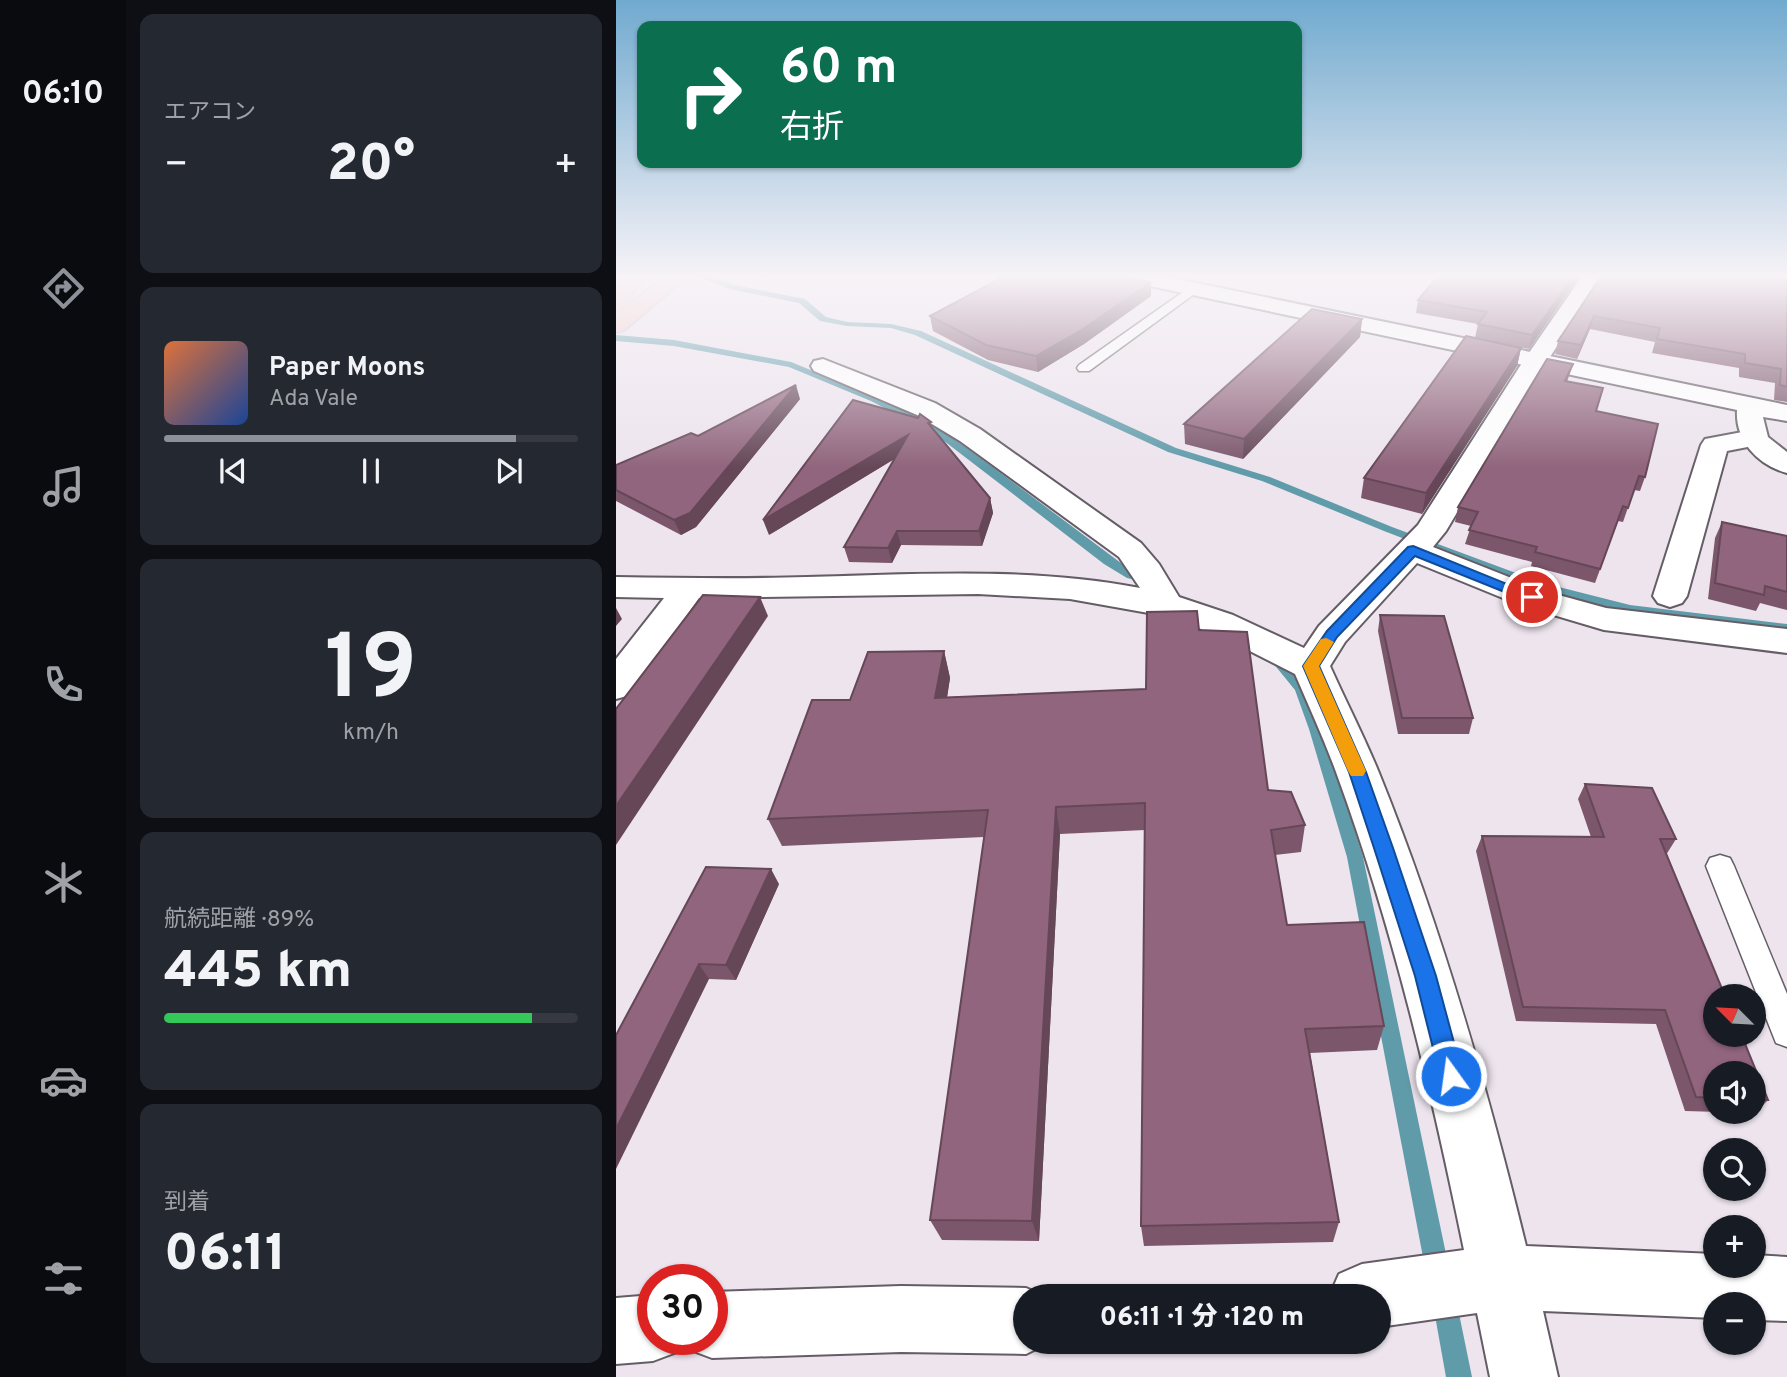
<!DOCTYPE html>
<html lang="ja">
<head>
<meta charset="utf-8">
<style>
	:root { --surface:#171b24; --page:#242831; --text:#f1f3f6; --muted:#9ea1a6; --line:#363941; --accent:#8c9099 }
	body { margin:0; font-family:Overpass,"Noto Sans JP",sans-serif; background:var(--page); color:var(--text); height:100vh; display:flex; flex-direction:column; font-size:26px; white-space:nowrap }
	* { box-sizing:border-box; margin:0 }
	p { font-size:23px; color:var(--muted) }
	.icon { flex:none; width:38px; height:38px; fill:none; stroke:currentColor; stroke-width:2; stroke-linecap:round; stroke-linejoin:round }
	.map { position:relative; flex:1; overflow:hidden }
	.side { display:flex; flex-direction:column; gap:14px; padding:14px; background:#0d0f14; width:490px }
	.side>* { flex:none }
	.top-card { position:absolute; left:21px; top:21px; width:665px; height:147px; border-radius:14px; box-shadow:0 2px 5px #0004; background:#0b6e4f; color:#fff; overflow:hidden }
	.needle { width:46px; rotate:294deg }
	.controls { position:absolute; left:1087px; top:984px; display:grid; gap:14px }
	.controls a { display:grid; place-items:center; width:63px; height:63px; border-radius:50%; background:var(--surface); box-shadow:0 2px 5px #0004; font-size:35px }
	.speed { position:absolute; left:21px; top:1264px; display:flex; gap:14px; font-size:35px; font-weight:700; text-align:center }
	.speed>* { display:grid; place-content:center; width:91px; height:91px; border-radius:50%; background:var(--surface); box-shadow:0 2px 5px #0004; line-height:1 }
	.speed .limit { border:10px solid #d22; background:#fff; color:#111 }
	.pin { position:absolute; display:grid; place-items:center; width:60px; height:60px; color:#fff; margin:-30px; border:4px solid #fff; border-radius:50%; box-shadow:0 2px 7px #0007 }
	.me { position:absolute; width:77px; margin:-38px; rotate:346deg; stroke-linejoin:round; filter:drop-shadow(0 0 5px #0008) }
	.turn { display:flex; align-items:center; gap:24px; height:147px; padding:0 28px; font-size:32px }
	.turn .icon { width:91px; height:91px; stroke-width:2.5 }
	.turn b { display:block; font-size:49px; line-height:60px }
	.big { font-size:52px; font-weight:800; line-height:1.1 }
	.side .card { flex:1; display:flex; flex-direction:column; justify-content:center; gap:10px; min-width:0; padding:0 24px; border-radius:14px; background:var(--page) }
	.side .dial { align-items:center; gap:0 }
	.dial b { font-size:91px; line-height:1 }
	.song { display:flex; align-items:center; gap:21px }
	.cover { width:84px; height:84px; border-radius:10px; background:linear-gradient(135deg,hsl(20 70% 55%),hsl(220 70% 35%)) }
	.played { height:7px; border-radius:4px; background:linear-gradient(90deg,var(--accent) 85%,var(--line) 85%) }
	.keys { display:flex; justify-content:space-around; direction:ltr }
	.heat { display:flex; justify-content:space-between; align-items:center; font-size:38px; direction:ltr }
	.charge { height:10px; border-radius:5px; background:linear-gradient(90deg,#34c759 89%,var(--line) 0) }
	.trip { position:absolute; left:397px; top:1284px; width:378px; height:70px; border-radius:35px; background:var(--surface); box-shadow:0 2px 5px #0004; font-weight:800; line-height:70px; text-align:center }
	main { display:flex; flex:1; min-height:0 }
	.menu { display:flex; flex-direction:column; width:126px; justify-content:space-around; align-items:center; background:#090b0e; color:var(--muted) }
	.menu .icon { width:49px; height:49px }
	.menu .active { color:var(--accent) }
	.menu b { font-size:32px; color:var(--text) }
	.map>svg:first-child { display:block }
	.lines { fill:none; stroke-linecap:round; stroke-linejoin:round }
	.stream { fill:#609baa; fill-rule:evenodd }
	.lane-casing { stroke:#645d65; stroke-width:3 }
	.street-casing { stroke:#645d65; stroke-width:4 }
	.secondary-casing { stroke:#645d65; stroke-width:4 }
	.highway-casing { stroke:#c9c8c9; stroke-width:4 }
	.lane { fill:#fff; fill-rule:evenodd }
	.street { fill:#fff; fill-rule:evenodd }
	.secondary { fill:#fff; fill-rule:evenodd }
	.highway { fill:#f5ccc7; fill-rule:evenodd }
	.highway-bridge-casing { stroke:#c9c8c9; stroke-width:24; stroke-linecap:butt }
	.highway-bridge { stroke:#f5ccc7; stroke-width:23 }
	.wall { fill:#7c576c; fill-rule:evenodd }
	.shaded-wall { fill:#654758 }
	.building { fill:#90657d; stroke:#654758; stroke-width:2 }
	.route { fill:#1a73e8; stroke:#114b97; stroke-width:2 }
	.slow { fill:#f59e0b }
</style>
</head>
<body>
<main>
<nav class="menu">
<b>06:10</b>
<svg class="icon active" aria-label="directions" viewBox="0 0 24 24"><path d="M12 3l9 9-9 9-9-9zM9 14v-3h6M13 9l2 2-2 2"/></svg>
<svg class="icon" aria-label="music" viewBox="0 0 24 24"><path d="M9 18V5l10-2v13"/><circle cx="6" cy="18" r="3"/><circle cx="16" cy="16" r="3"/></svg>
<svg class="icon" aria-label="phone" viewBox="0 0 24 24"><path d="M5 4h4l2 5-3 2q2 4 5 5l2-3 5 2v4C11 20 4 13 5 4z"/></svg>
<svg class="icon" aria-label="climate" viewBox="0 0 24 24"><path d="M12 3v18M4 7l16 10M4 17L20 7"/></svg>
<svg class="icon" aria-label="car" viewBox="0 0 24 24"><path d="M5 17H2v-5l4-1 3-4h7l3 4 3 1v5h-3M9 17h6M6 11h13"/><circle cx="7" cy="17" r="2"/><circle cx="17" cy="17" r="2"/></svg>
<svg class="icon" aria-label="filters" viewBox="0 0 24 24"><path d="M4 7h16M4 17h16"/><circle cx="9" cy="7" r="2"/><circle cx="15" cy="17" r="2"/></svg>
</nav>
<section class="side">
<div class="card"><p>エアコン</p>
<div class="heat"><a>−</a><b class="big">20°</b><a>+</a></div>
</div>
<div class="card">
<div class="song"><i class="cover"></i><div><b>Paper Moons</b><p>Ada Vale</p></div></div>
<div class="played"></div>
<div class="keys"><svg class="icon" aria-label="previous" viewBox="0 0 24 24"><path d="M18 5L8 12l10 7zM5 5v14"/></svg><svg class="icon" aria-label="pause" viewBox="0 0 24 24"><path d="M8 5v14M16 5v14"/></svg><svg class="icon" aria-label="next" viewBox="0 0 24 24"><path d="M6 5l10 7-10 7zM19 5v14"/></svg></div>
</div>
<div class="card dial"><b>19</b><p>km/h</p></div>
<div class="card"><p>航続距離 · 89%</p><b class="big">445 km</b><div class="charge"></div></div>
<div class="card"><p>到着</p><b class="big">06:11</b></div>
</section>
<div class="map">
<svg width="1171" height="1377" viewBox="0 0 1171 1377">
	<rect width="100%" height="100%" fill="#ede4ee"/>
	<g class="lines">
		<g class="stream">
			<path d="M 77,275 L 89,275 L 119,285 L 189,299 L 210,317 L 231,322 L 275,324 L 305,331 L 560,448 L 654,477 L 776,527 L 927,583 L 1014,605 L 1171,624 L 1171,632 L 1014,613 L 919,589 L 768,531 L 646,481 L 552,452 L 299,335 L 275,328 L 231,326 L 204,321 L 183,303 L 114,289 Z"/>
			<path d="M 0,335 L 58,340 L 175,362 L 261,397 L 327,430 L 521,575 L 515,579 L 511,578 L 488,564 L 319,434 L 255,401 L 173,367 L 58,346 L 0,341 Z"/>
			<path d="M 664,658 L 669,660 L 692,689 L 707,729 L 747,857 L 834,1273 L 830,1281 L 822,1285 L 814,1281 L 810,1273 L 731,857 L 693,729 L 679,690 L 657,663 Z"/>
			<path d="M 828,1287 L 836,1291 L 840,1299 L 856,1377 L 830,1377 L 816,1299 L 820,1291 Z"/>
		</g>
		<defs>
			<g id="lane">
				<path d="M 577,285 L 581,286 L 581,292 L 473,371 L 463,371 L 461,368 L 463,365 Z"/>
				<path d="M 1104,855 L 1114,858 L 1118,866 L 1171,994 L 1171,1047 L 1160,1043 L 1090,866 L 1094,858 Z"/>
			</g>
			<g id="street">
				<path d="M 967,275 L 988,275 L 930,363 L 830,531 L 817,547 L 928,591 L 990,608 L 1171,629 L 1171,653 L 988,630 L 904,605 L 801,563 L 729,642 L 714,666 C 730,702 748,736 763,773 C 825,926 871,1086 910,1246 L 1099,1254 L 1099,1265 L 1138,1265 L 1138,1255 L 1171,1257 L 1171,1321 L 1138,1320 L 1138,1304 L 1099,1304 L 1099,1318 L 927,1311 L 942,1377 L 874,1377 L 861,1313 L 763,1327 L 763,1297 L 713,1297 L 723,1274 L 746,1264 L 848,1250 C 815,1089 777,927 720,772 C 708,739 693,707 679,674 L 610,639 L 555,617 L 454,599 L 362,594 L 83,598 L 14,695 L 0,699 L 0,659 L 48,598 L 0,597 L 0,577 C 64,578 127,579 191,577 C 302,574 414,567 524,588 L 503,557 L 344,441 L 301,415 L 198,371 L 195,366 L 198,361 L 207,359 L 319,403 L 364,429 L 525,543 L 543,564 L 563,597 L 617,615 L 688,648 L 703,626 L 802,525 L 906,363 Z"/>
				<path d="M 1137,430 L 1147,432 L 1151,438 L 1147,444 L 1111,451 L 1071,596 L 1066,603 L 1054,607 L 1042,603 L 1037,596 L 1085,445 L 1089,439 Z"/>
				<path d="M 285,1286 L 410,1288 L 431,1297 L 410,1297 L 410,1342 L 434,1342 L 410,1354 L 285,1352 L 96,1358 L 72,1349 L 68,1339 L 96,1339 L 96,1292 Z"/>
				<path d="M 37,1295 L 37,1339 L 66,1339 L 61,1352 L 37,1361 L 0,1364 L 0,1298 Z"/>
			</g>
			<path id="secondary" d="M 500,275 L 542,275 L 1171,405 L 1171,421 L 1147,417 L 1152,437 L 1171,452 L 1171,473 C 1142,465 1119,441 1121,410 L 510,281 Z"/>
			<path id="highway" d="M 51,275 L 74,275 L 8,330 L 0,332 L 0,314 Z"/>
		</defs>
		<use href="#lane" class="lane-casing"/>
		<use href="#street" class="street-casing"/>
		<use href="#secondary" class="secondary-casing"/>
		<use href="#highway" class="highway-casing"/>
		<use href="#lane" class="lane"/>
		<use href="#street" class="street"/>
		<use href="#secondary" class="secondary"/>
		<use href="#highway" class="highway"/>
		<defs>
			<path id="highway-bridge" d="M 0,299 L 19,275"/>
		</defs>
		<use href="#highway-bridge" class="highway-bridge-casing"/>
		<use href="#highway-bridge" class="highway-bridge"/>
	</g>
	<g class="wall">
		<path d="M 964,275 L 913,349 L 859,338 L 862,324 L 800,313 L 802,300 Z"/>
		<path d="M 986,275 L 1171,275 L 1171,402 L 1158,400 L 1159,383 L 1123,377 L 1123,368 L 1036,353 L 1039,342 L 974,329 L 961,359 L 939,354 L 942,341 Z"/>
		<path d="M 535,282 L 535,296 L 468,344 L 422,372 L 372,360 L 317,331 L 314,316 Z"/>
		<path d="M 746,319 L 744,337 L 627,459 L 569,444 L 568,424 Z"/>
		<path d="M 905,348 L 901,366 L 806,514 L 745,498 L 748,478 Z"/>
		<path d="M 957,364 L 951,382 L 980,411 L 1029,477 L 1024,491 L 1018,490 L 1007,522 L 1002,521 L 979,583 L 915,566 L 916,562 L 849,544 L 855,526 L 839,522 L 842,507 Z"/>
		<path d="M 184,399 L 80,527 L 65,535 L 0,501 L 0,465 Z"/>
		<path d="M 315,422 L 316,428 L 374,498 L 377,513 L 366,546 L 285,545 L 276,563 L 233,562 L 228,547 L 278,459 L 153,535 Z"/>
		<path d="M 1106,522 L 1171,536 L 1171,610 L 1144,603 L 1140,611 L 1092,599 L 1099,538 Z"/>
		<path d="M 764,615 L 857,718 L 853,734 L 782,734 L 762,631 Z"/>
		<path d="M 583,630 L 652,790 L 689,825 L 685,852 L 659,855 L 671,925 L 768,1026 L 761,1050 L 694,1053 L 723,1222 L 717,1242 L 528,1246 L 525,1226 L 529,830 L 444,834 L 423,1241 L 326,1240 L 314,1220 L 368,837 L 166,846 L 152,819 L 234,700 L 328,651 L 334,678 L 331,697 L 530,689 Z"/>
		<path d="M 969,784 L 1060,839 L 1050,855 L 1152,1100 L 1139,1113 L 1069,1111 L 1040,1024 L 900,1021 L 860,851 L 866,836 L 975,837 L 962,799 ZM 1099,1073 L 1138,1073 L 1138,1111 L 1099,1111 Z"/>
		<path d="M 163,884 L 120,980 L 93,979 L 0,1035 Z"/>
	</g>
	<g class="shaded-wall">
		<path d="M 958,275 L 964,275 L 913,349 L 916,335 Z"/>
		<path d="M 535,282 L 535,296 L 468,344 L 422,372 L 420,356 Z"/>
		<path d="M 978,316 L 974,329 L 961,359 L 965,345 Z"/>
		<path d="M 746,319 L 744,337 L 627,459 L 628,439 Z"/>
		<path d="M 905,348 L 901,366 L 806,514 L 810,493 Z"/>
		<path d="M 180,385 L 184,399 L 80,527 L 65,535 L 58,520 Z"/>
		<path d="M 292,435 L 295,449 L 153,535 L 147,520 Z"/>
		<path d="M 374,498 L 377,513 L 366,546 L 363,531 Z"/>
		<path d="M 281,531 L 285,545 L 276,563 L 272,548 Z"/>
		<path d="M 144,597 L 152,616 L 0,845 L 0,806 Z"/>
		<path d="M 0,608 L 6,619 L 0,626 Z"/>
		<path d="M 328,651 L 334,678 L 327,724 L 319,698 Z"/>
		<path d="M 440,807 L 444,834 L 423,1241 L 416,1221 Z"/>
		<path d="M 155,869 L 163,884 L 120,980 L 110,965 Z"/>
		<path d="M 83,964 L 93,979 L 0,1169 L 0,1129 Z"/>
	</g>
	<g class="building">
		<path d="M 391,275 L 496,275 L 535,282 L 467,329 L 420,356 L 370,345 L 314,316 Z"/>
		<path d="M 823,275 L 958,275 L 916,335 L 862,324 L 871,312 L 802,300 Z"/>
		<path d="M 986,275 L 1171,275 L 1171,387 L 1164,385 L 1165,369 L 1129,363 L 1129,354 L 1041,339 L 1044,328 L 978,316 L 965,345 L 942,341 Z"/>
		<path d="M 696,309 L 746,319 L 628,439 L 568,424 Z"/>
		<path d="M 850,336 L 905,348 L 810,493 L 748,478 Z"/>
		<path d="M 931,359 L 957,364 L 949,381 L 987,388 L 980,411 L 1042,424 L 1029,477 L 1023,476 L 1012,508 L 1007,506 L 984,569 L 919,552 L 921,547 L 853,530 L 862,512 L 842,507 Z"/>
		<path d="M 180,385 L 74,513 L 58,520 L 0,490 L 0,465 L 75,433 L 82,436 Z"/>
		<path d="M 237,400 L 302,418 L 304,414 L 315,422 L 312,423 L 374,498 L 363,531 L 281,531 L 272,548 L 228,547 L 292,435 L 147,520 Z"/>
		<path d="M 1106,522 L 1171,536 L 1171,592 L 1149,586 L 1148,595 L 1099,583 Z"/>
		<path d="M 87,595 L 144,597 L 0,806 L 0,709 Z"/>
		<path d="M 581,611 L 583,630 L 631,632 L 652,790 L 675,792 L 689,825 L 655,830 L 671,925 L 748,922 L 768,1026 L 689,1029 L 723,1222 L 525,1226 L 529,803 L 440,807 L 416,1221 L 314,1220 L 372,810 L 152,819 L 196,700 L 234,700 L 252,652 L 328,651 L 319,698 L 530,689 L 531,612 Z"/>
		<path d="M 764,615 L 828,616 L 857,718 L 786,718 Z"/>
		<path d="M 969,784 L 1036,788 L 1060,839 L 1044,839 L 1109,996 L 1099,996 L 1099,1034 L 1125,1034 L 1152,1100 L 1138,1099 L 1138,1073 L 1099,1073 L 1099,1098 L 1080,1097 L 1049,1010 L 907,1007 L 866,836 L 988,837 Z"/>
		<path d="M 90,867 L 155,869 L 110,965 L 83,964 L 0,1129 L 0,1035 Z"/>
	</g>
	<linearGradient id="sky" x2="0" y2="1"><stop stop-color="#71aacf"/><stop offset="0.59" stop-color="#f7f3f7"/><stop offset="1" stop-color="#f7f3f7" stop-opacity="0"/></linearGradient>
	<rect width="1171" height="468" fill="url(#sky)"/>
	<path class="route" d="M 797,546 L 923,597 L 921,601 L 911,601 L 799,556 L 721,637 L 703,666 L 750,772 L 777,848 L 820,976 L 847,1076 L 844,1084 L 835,1087 L 827,1084 L 824,1076 L 799,976 L 758,848 L 733,772 L 687,666 L 711,631 L 792,547 Z"/>
	<path class="slow" d="M 710,638 L 718,642 L 703,666 L 750,771 L 747,776 L 735,776 L 732,771 L 687,666 L 705,639 Z"/>
</svg>
<div class="controls">
<a><svg class="needle" viewBox="-14 -14 28 28"><path d="M0-13l5 13h-10z" fill="#e53935"/><path d="M0 13l5-13h-10z" fill="#9ea1a6"/></svg></a>
<a><svg class="icon" aria-label="sound" viewBox="0 0 24 24"><path d="M4 9h4l5-4v14l-5-4H4zM17 9q2 3 0 6"/></svg></a>
<a><svg class="icon" aria-label="search" viewBox="0 0 24 24"><circle cx="10" cy="10" r="6"/><path d="M15 15l6 6"/></svg></a>
<a>+</a>
<a>−</a>
</div>
<div class="speed"><div class="limit">30</div></div>
<div class="pin" style="left:916px;top:597px;background:#d93025"><svg class="icon" aria-label="arrive" viewBox="0 0 24 24"><path d="M6 21V4h12l-3 4 3 4H6"/></svg></div>
<svg class="me" style="left:835px;top:1076px" viewBox="-20 -20 40 40"><circle r="17" fill="#1a73e8" stroke="#fff" stroke-width="3"/><path d="M0-11L8 9 0 5-8 9z" fill="#fff"/></svg>
<div class="trip">06:11 · 1 分 · 120 m</div>
<div class="top-card">
<div class="turn"><svg class="icon" aria-label="right" viewBox="0 0 24 24"><path d="M7 20v-9h11M14 6l5 5-5 5"/></svg><div><b>60 m</b>右折</div></div>
</div>
</div>
</main>
</body>
</html>
